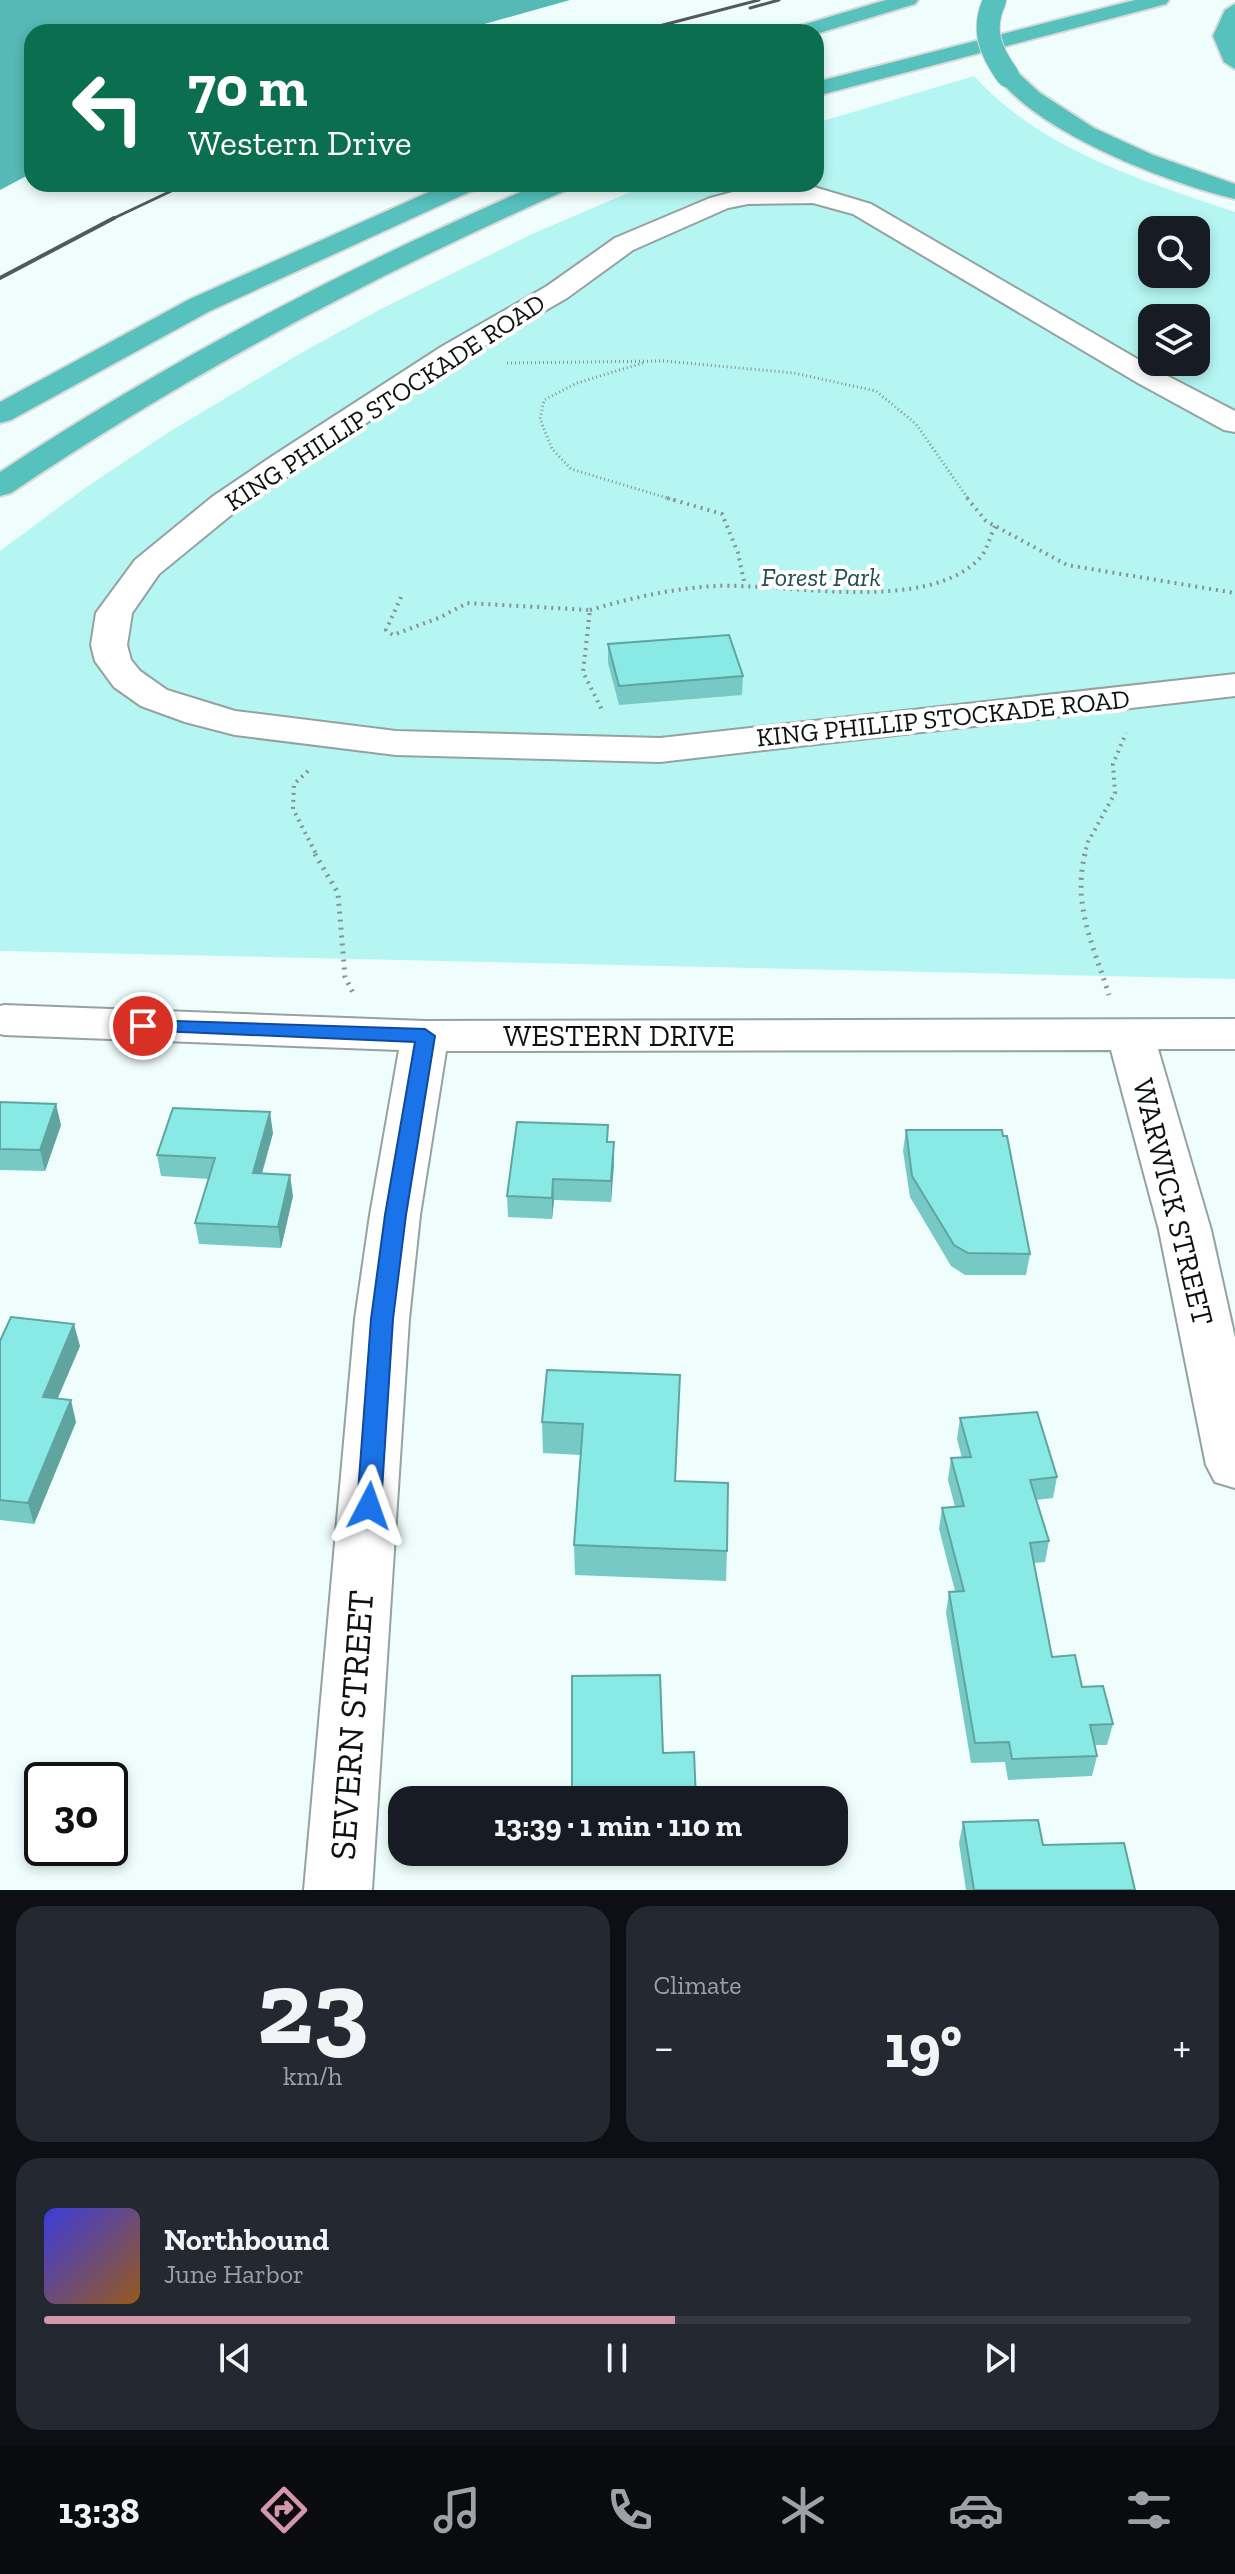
<!DOCTYPE html>
<html lang="en">
<head>
<meta charset="utf-8">
<style>
	:root { --surface:#171b24; --page:#242831; --text:#f1f3f6; --muted:#9ea1a6; --line:#363941; --accent:#d696aa }
	body { margin:0; font-family:"Zilla Slab",serif; background:var(--page); color:var(--text); height:100vh; display:flex; flex-direction:column; font-size:30px; white-space:nowrap }
	* { box-sizing:border-box; margin:0 }
	p { font-size:26px; color:var(--muted) }
	.icon { flex:none; width:44px; height:44px; fill:none; stroke:currentColor; stroke-width:2; stroke-linecap:round; stroke-linejoin:round }
	.map { position:relative; height:1890px; overflow:hidden }
	.sheet { display:flex; flex-direction:column; gap:16px; padding:16px; background:#0d0f14; flex:1 }
	.sheet>* { flex:none }
	.top-card { position:absolute; left:24px; top:24px; width:800px; height:168px; border-radius:24px; box-shadow:0 4px 12px #0003; background:#0b6e4f; color:#fff; overflow:hidden }
	.controls { position:absolute; left:1138px; top:216px; display:grid; gap:16px }
	.controls a { display:grid; place-items:center; width:72px; height:72px; border-radius:16px; background:var(--surface); box-shadow:0 4px 12px #0003; font-size:40px }
	.speed { position:absolute; left:24px; top:1762px; display:flex; gap:16px; font-size:40px; font-weight:700; text-align:center }
	.speed>* { display:grid; place-content:center; width:104px; height:104px; border-radius:50%; background:var(--surface); box-shadow:0 4px 12px #0003; line-height:1 }
	.speed .limit { border:4px solid #111; border-radius:12px; background:#fff; color:#111 }
	.pin { position:absolute; display:grid; place-items:center; width:68px; height:68px; color:#fff; margin:-34px; border:4px solid #fff; border-radius:50%; box-shadow:0 2px 8px #0007 }
	.me { position:absolute; width:88px; margin:-44px; rotate:4deg; stroke-linejoin:round; filter:drop-shadow(0 0 6px #0008) }
	.turn { display:flex; align-items:center; gap:28px; height:168px; padding:0 32px; font-size:36px }
	.turn .icon { width:104px; height:104px; stroke-width:2.5 }
	.turn b { display:block; font-size:56px; line-height:68px }
	.big { font-size:60px; font-weight:700; line-height:1.1 }
	.sheet .widget { flex:1; display:flex; flex-direction:column; justify-content:center; gap:12px; min-width:0; padding:0 28px; border-radius:24px; background:var(--page) }
	.sheet .dial { align-items:center; gap:0 }
	.dial b { font-size:104px; line-height:1 }
	.song { display:flex; align-items:center; gap:24px }
	.cover { width:96px; height:96px; border-radius:12px; background:linear-gradient(135deg,hsl(240 70% 55%),hsl(30 70% 35%)) }
	.played { height:8px; border-radius:4px; background:linear-gradient(90deg,var(--accent) 55%,var(--line) 55%) }
	.keys { display:flex; justify-content:space-around; direction:ltr }
	.heat { display:flex; justify-content:space-between; align-items:center; font-size:44px; direction:ltr }
	.sheet .tiles { flex:1; display:grid; gap:16px; grid-template-columns:1fr 1fr }
	.widget:last-child { grid-column:span 2 }
	.trip { position:absolute; left:388px; top:1786px; width:460px; height:80px; border-radius:24px; background:var(--surface); box-shadow:0 4px 12px #0003; font-weight:700; line-height:80px; text-align:center }
	.menu { display:flex; height:128px; justify-content:space-around; align-items:center; background:#090b0e; color:var(--muted) }
	.menu .icon { width:56px; height:56px }
	.menu .current { color:var(--accent) }
	.menu b { font-size:36px; color:var(--text) }
	.map>svg:first-child { display:block }
	.green { fill:#b5f6f2; fill-rule:evenodd }
	.water { fill:#56b9b4 }
	.lines { fill:none; stroke-linecap:round; stroke-linejoin:round }
	.minor-casing { stroke:#94a2a1; stroke-width:4 }
	.highway-casing { stroke:#d8d9d9; stroke-width:4 }
	.path-far2 { stroke:#879291; stroke-width:3; stroke-dasharray:1 3; stroke-linecap:butt }
	.path-far1 { stroke:#879291; stroke-width:4; stroke-dasharray:2 5; stroke-linecap:butt }
	.path { stroke:#879291; stroke-width:5; stroke-dasharray:2 6; stroke-linecap:butt }
	.minor { fill:#fff; fill-rule:evenodd }
	.highway { fill:#56c1bd; fill-rule:evenodd }
	.rail-far1 { stroke:#525a59; stroke-width:3 }
	.rail { stroke:#525a59; stroke-width:4 }
	.highway-bridge-casing { stroke:#d8d9d9; stroke-width:25; stroke-linecap:butt }
	.highway-bridge { stroke:#56c1bd; stroke-width:23 }
	.wall { fill:#76c9c5 }
	.shaded-wall { fill:#60a4a0 }
	.building { fill:#89eae5; stroke:#60a4a0; stroke-width:2 }
	.route { fill:#1a73e8; stroke:#114b97; stroke-width:2 }
	.labels { text-anchor:middle; stroke-width:8; stroke-linejoin:round; paint-order:stroke }
	.far-street-label { font-size:26px; fill:#0d1211; stroke:#fff }
	.far-park-label { font-size:26px; font-style:italic; fill:#214d4b; stroke:#fff }
	.street-label { font-size:30px; fill:#0d1211; stroke:#fff }
	.near-street-label { font-size:36px; fill:#0d1211; stroke:#fff }
</style>
</head>
<body>
<div class="map">
<svg width="1235" height="1890" viewBox="0 0 1235 1890">
	<rect width="100%" height="100%" fill="#effefd"/>
	<path class="green" d="M 974,76 C 1041,150 1143,181 1235,212 L 1235,979 L 0,951 L 0,551 L 85,488 L 169,432 L 301,353 L 381,309 L 532,234 L 649,184 L 816,184 L 816,123 ZM 1152,230 L 1196,230 L 1196,274 L 1152,274 ZM 1152,318 L 1196,318 L 1196,362 L 1152,362 Z"/>
	<path class="water" d="M 0,0 L 570,0 L 456,32 L 32,32 L 32,173 L 0,190 Z"/>
	<g class="lines">
		<defs>
			<g id="minor">
				<path d="M 814,187 L 871,204 L 1158,371 L 1235,411 L 1235,432 L 1224,430 L 1138,383 L 853,214 L 813,203 L 748,204 L 728,208 L 633,250 L 567,298 L 461,359 L 236,511 L 159,574 L 132,613 L 127,645 L 131,660 L 140,671 L 167,690 L 235,711 L 396,731 L 660,738 L 1235,674 L 1235,696 L 660,762 L 396,755 L 235,735 L 185,722 L 141,706 L 114,687 L 95,661 L 91,645 L 96,613 L 135,560 L 212,497 L 271,457 L 441,347 L 547,286 L 615,238 L 710,198 L 748,188 Z"/>
				<path d="M 4,1005 L 425,1021 L 1235,1019 L 1235,1049 L 1158,1049 L 1211,1230 L 1235,1338 L 1235,1488 L 1215,1482 L 1206,1465 L 1159,1230 L 1111,1050 L 446,1051 L 420,1215 L 409,1319 L 372,1890 L 304,1890 L 355,1319 L 370,1215 L 399,1050 L 4,1035 L 0,1034 L 0,1006 Z"/>
			</g>
			<g id="highway">
				<path d="M 886,0 L 918,0 L 915,4 L 816,34 L 789,32 L 792,28 Z"/>
				<path d="M 1135,0 L 1169,0 L 1166,4 L 816,96 L 816,82 Z"/>
				<path d="M 1235,4 L 1235,69 L 1224,62 L 1213,36 L 1225,10 Z"/>
				<path d="M 1008,69 L 1016,71 L 1040,93 L 1094,128 L 1153,155 L 1235,184 L 1235,199 C 1168,183 1038,133 997,76 L 1000,71 Z"/>
				<path d="M 447,184 L 479,184 L 476,189 L 210,311 L 11,420 L 0,423 L 0,402 L 190,299 Z"/>
				<path d="M 539,184 L 572,184 L 569,189 C 374,275 188,374 11,493 L 0,496 L 0,472 C 171,359 351,265 539,184 Z"/>
			</g>
		</defs>
		<use href="#minor" class="minor-casing"/>
		<use href="#highway" class="highway-casing"/>
		<g class="path-far2">
			<path d="M 507,363 L 664,361 L 794,373 L 876,391 L 916,424 L 969,500"/>
			<path d="M 643,363 L 577,383 L 544,400 L 540,419 L 552,449 L 571,469 L 674,500"/>
		</g>
		<g class="path-far1">
			<path d="M 667,498 L 722,514 L 738,553 L 745,586"/>
			<path d="M 967,498 L 986,521 L 1067,565 L 1235,593"/>
			<path d="M 401,597 L 386,630 L 393,635 L 441,617 L 467,603 L 590,610 L 583,672 L 602,710"/>
			<path d="M 590,610 C 631,598 674,588 716,586 C 787,583 925,614 979,559 C 987,551 990,536 995,526"/>
			<path d="M 308,771 L 294,784 L 293,809 L 317,856"/>
			<path d="M 1084,856 L 1088,842 L 1115,793 L 1113,764 L 1126,733"/>
		</g>
		<g class="path">
			<path d="M 315,854 L 338,893 L 345,977 L 353,993"/>
			<path d="M 1085,854 C 1072,905 1094,947 1109,995"/>
		</g>
		<use href="#minor" class="minor"/>
		<use href="#highway" class="highway"/>
		<g class="rail-far1">
			<path d="M 750,8 L 779,0"/>
			<path d="M 636,32 L 759,0"/>
			<path d="M 110,220 L 186,184"/>
		</g>
		<path class="rail" d="M 0,278 L 114,218"/>
		<defs>
			<path id="highway-bridge" d="M 995,0 C 981,29 990,51 1008,76"/>
		</defs>
		<use href="#highway-bridge" class="highway-bridge-casing"/>
		<use href="#highway-bridge" class="highway-bridge"/>
	</g>
	<g class="wall">
		<path d="M 608,644 L 743,676 L 742,695 L 619,705 L 608,663 Z"/>
		<path d="M 0,1102 L 61,1125 L 45,1171 L 0,1170 Z"/>
		<path d="M 906,1130 L 1030,1254 L 1026,1275 L 965,1275 L 951,1266 L 910,1197 L 903,1151 Z"/>
		<path d="M 273,1133 L 262,1174 L 293,1196 L 281,1248 L 199,1244 L 195,1223 L 209,1179 L 161,1176 L 157,1155 Z"/>
		<path d="M 608,1142 L 614,1142 L 614,1163 L 611,1202 L 554,1200 L 552,1219 L 508,1217 L 507,1196 Z"/>
		<path d="M 0,1341 L 80,1346 L 57,1399 L 76,1422 L 34,1524 L 0,1520 Z"/>
		<path d="M 547,1370 L 676,1481 L 727,1551 L 726,1581 L 575,1575 L 574,1545 L 581,1455 L 543,1453 L 542,1422 Z"/>
		<path d="M 960,1418 L 1057,1477 L 1053,1498 L 1036,1500 L 1049,1541 L 1045,1562 L 1034,1563 L 1052,1657 L 1082,1687 L 1113,1724 L 1107,1745 L 1095,1745 L 1097,1756 L 1092,1776 L 1008,1780 L 1005,1762 L 971,1763 L 946,1613 L 949,1592 L 955,1591 L 939,1529 L 942,1508 L 955,1507 L 948,1480 L 951,1458 L 962,1458 L 957,1439 Z"/>
		<path d="M 963,1822 L 1043,1845 L 1135,1890 L 966,1890 L 959,1843 Z"/>
	</g>
	<g class="shaded-wall">
		<path d="M 56,1104 L 61,1125 L 45,1171 L 40,1150 Z"/>
		<path d="M 270,1112 L 273,1133 L 256,1194 L 253,1173 Z"/>
		<path d="M 614,1142 L 614,1163 L 611,1202 L 611,1181 Z"/>
		<path d="M 290,1175 L 293,1196 L 281,1248 L 278,1227 Z"/>
		<path d="M 553,1179 L 554,1200 L 552,1219 L 552,1198 Z"/>
		<path d="M 74,1324 L 80,1346 L 49,1419 L 43,1397 Z"/>
		<path d="M 71,1400 L 76,1422 L 34,1524 L 28,1503 Z"/>
	</g>
	<g class="building">
		<path d="M 729,635 L 743,676 L 619,686 L 608,644 Z"/>
		<path d="M 0,1102 L 56,1104 L 40,1150 L 0,1149 Z"/>
		<path d="M 173,1108 L 270,1112 L 253,1173 L 290,1175 L 278,1227 L 195,1223 L 215,1158 L 157,1155 Z"/>
		<path d="M 517,1122 L 608,1125 L 607,1142 L 614,1142 L 611,1181 L 553,1179 L 552,1198 L 507,1196 Z"/>
		<path d="M 906,1130 L 1002,1130 L 1003,1136 L 1007,1136 L 1030,1254 L 968,1253 L 954,1245 L 912,1176 Z"/>
		<path d="M 11,1317 L 74,1324 L 43,1397 L 71,1400 L 28,1503 L 0,1500 L 0,1341 Z"/>
		<path d="M 547,1370 L 680,1375 L 675,1481 L 728,1483 L 727,1551 L 574,1545 L 583,1424 L 542,1422 Z"/>
		<path d="M 1037,1412 L 1057,1477 L 1030,1480 L 1049,1541 L 1030,1543 L 1052,1657 L 1075,1655 L 1082,1687 L 1103,1686 L 1113,1724 L 1090,1725 L 1097,1756 L 1012,1759 L 1009,1742 L 975,1743 L 949,1592 L 964,1591 L 942,1508 L 964,1506 L 951,1458 L 971,1457 L 960,1418 Z"/>
		<path d="M 660,1675 L 663,1753 L 694,1752 L 696,1800 L 572,1800 L 572,1676 Z"/>
		<path d="M 1038,1820 L 1043,1845 L 1124,1843 L 1135,1890 L 974,1890 L 963,1822 Z"/>
	</g>
	<path class="route" d="M 143,1020 L 425,1029 L 435,1036 L 406,1215 L 393,1319 L 381,1506 L 377,1513 L 369,1516 L 360,1513 L 357,1506 L 371,1319 L 385,1215 L 415,1042 L 136,1030 L 133,1026 L 136,1022 Z"/>
	<g class="labels">
		<g class="far-street-label">
			<text transform="translate(385 402) rotate(-33)" y="9">KING PHILLIP STOCKADE ROAD</text>
			<text transform="translate(943 718) rotate(-6)" y="9">KING PHILLIP STOCKADE ROAD</text>
		</g>
		<g class="far-park-label">
			<text x="821" y="586">Forest Park</text>
		</g>
		<g class="street-label">
			<text x="619" y="1046">WESTERN DRIVE</text>
			<text transform="translate(1173 1202) rotate(76)" y="10">WARWICK STREET</text>
		</g>
		<g class="near-street-label">
			<text transform="translate(351 1725) rotate(-86)" y="13">SEVERN STREET</text>
		</g>
	</g>
</svg>
<div class="controls">
<a><svg class="icon" aria-label="search" viewBox="0 0 24 24"><circle cx="10" cy="10" r="6"/><path d="M15 15l6 6"/></svg></a>
<a><svg class="icon" aria-label="layers" viewBox="0 0 24 24"><path d="M12 4l9 5-9 5-9-5zM3 14l9 5 9-5"/></svg></a>
</div>
<div class="speed"><div class="limit">30</div></div>
<div class="pin" style="left:143px;top:1026px;background:#d93025"><svg class="icon" aria-label="arrive" viewBox="0 0 24 24"><path d="M6 21V4h12l-3 4 3 4H6"/></svg></div>
<svg class="me" style="left:369px;top:1506px" viewBox="-20 -20 40 40"><path d="M0-17L14 15 0 8-14 15z" fill="#1a73e8" stroke="#fff" stroke-width="4"/></svg>
<div class="trip">13:39 · 1 min · 110 m</div>
<div class="top-card">
<div class="turn"><svg class="icon" aria-label="left" viewBox="0 0 24 24"><path d="M17 20v-9H6M10 6l-5 5 5 5"/></svg><div><b>70 m</b>Western Drive</div></div>
</div>
</div>
<section class="sheet">
<div class="tiles">
<div class="widget dial"><b>23</b><p>km/h</p></div>
<div class="widget"><p>Climate</p>
<div class="heat"><a>−</a><b class="big">19°</b><a>+</a></div>
</div>
<div class="widget">
<div class="song"><i class="cover"></i><div><b>Northbound</b><p>June Harbor</p></div></div>
<div class="played"></div>
<div class="keys"><svg class="icon" aria-label="previous" viewBox="0 0 24 24"><path d="M18 5L8 12l10 7zM5 5v14"/></svg><svg class="icon" aria-label="pause" viewBox="0 0 24 24"><path d="M8 5v14M16 5v14"/></svg><svg class="icon" aria-label="next" viewBox="0 0 24 24"><path d="M6 5l10 7-10 7zM19 5v14"/></svg></div>
</div>
</div>
</section>
<nav class="menu">
<b>13:38</b>
<svg class="icon current" aria-label="directions" viewBox="0 0 24 24"><path d="M12 3l9 9-9 9-9-9zM9 14v-3h6M13 9l2 2-2 2"/></svg>
<svg class="icon" aria-label="music" viewBox="0 0 24 24"><path d="M9 18V5l10-2v13"/><circle cx="6" cy="18" r="3"/><circle cx="16" cy="16" r="3"/></svg>
<svg class="icon" aria-label="phone" viewBox="0 0 24 24"><path d="M5 4h4l2 5-3 2q2 4 5 5l2-3 5 2v4C11 20 4 13 5 4z"/></svg>
<svg class="icon" aria-label="climate" viewBox="0 0 24 24"><path d="M12 3v18M4 7l16 10M4 17L20 7"/></svg>
<svg class="icon" aria-label="car" viewBox="0 0 24 24"><path d="M5 17H2v-5l4-1 3-4h7l3 4 3 1v5h-3M9 17h6M6 11h13"/><circle cx="7" cy="17" r="2"/><circle cx="17" cy="17" r="2"/></svg>
<svg class="icon" aria-label="filters" viewBox="0 0 24 24"><path d="M4 7h16M4 17h16"/><circle cx="9" cy="7" r="2"/><circle cx="15" cy="17" r="2"/></svg>
</nav>
</body>
</html>
